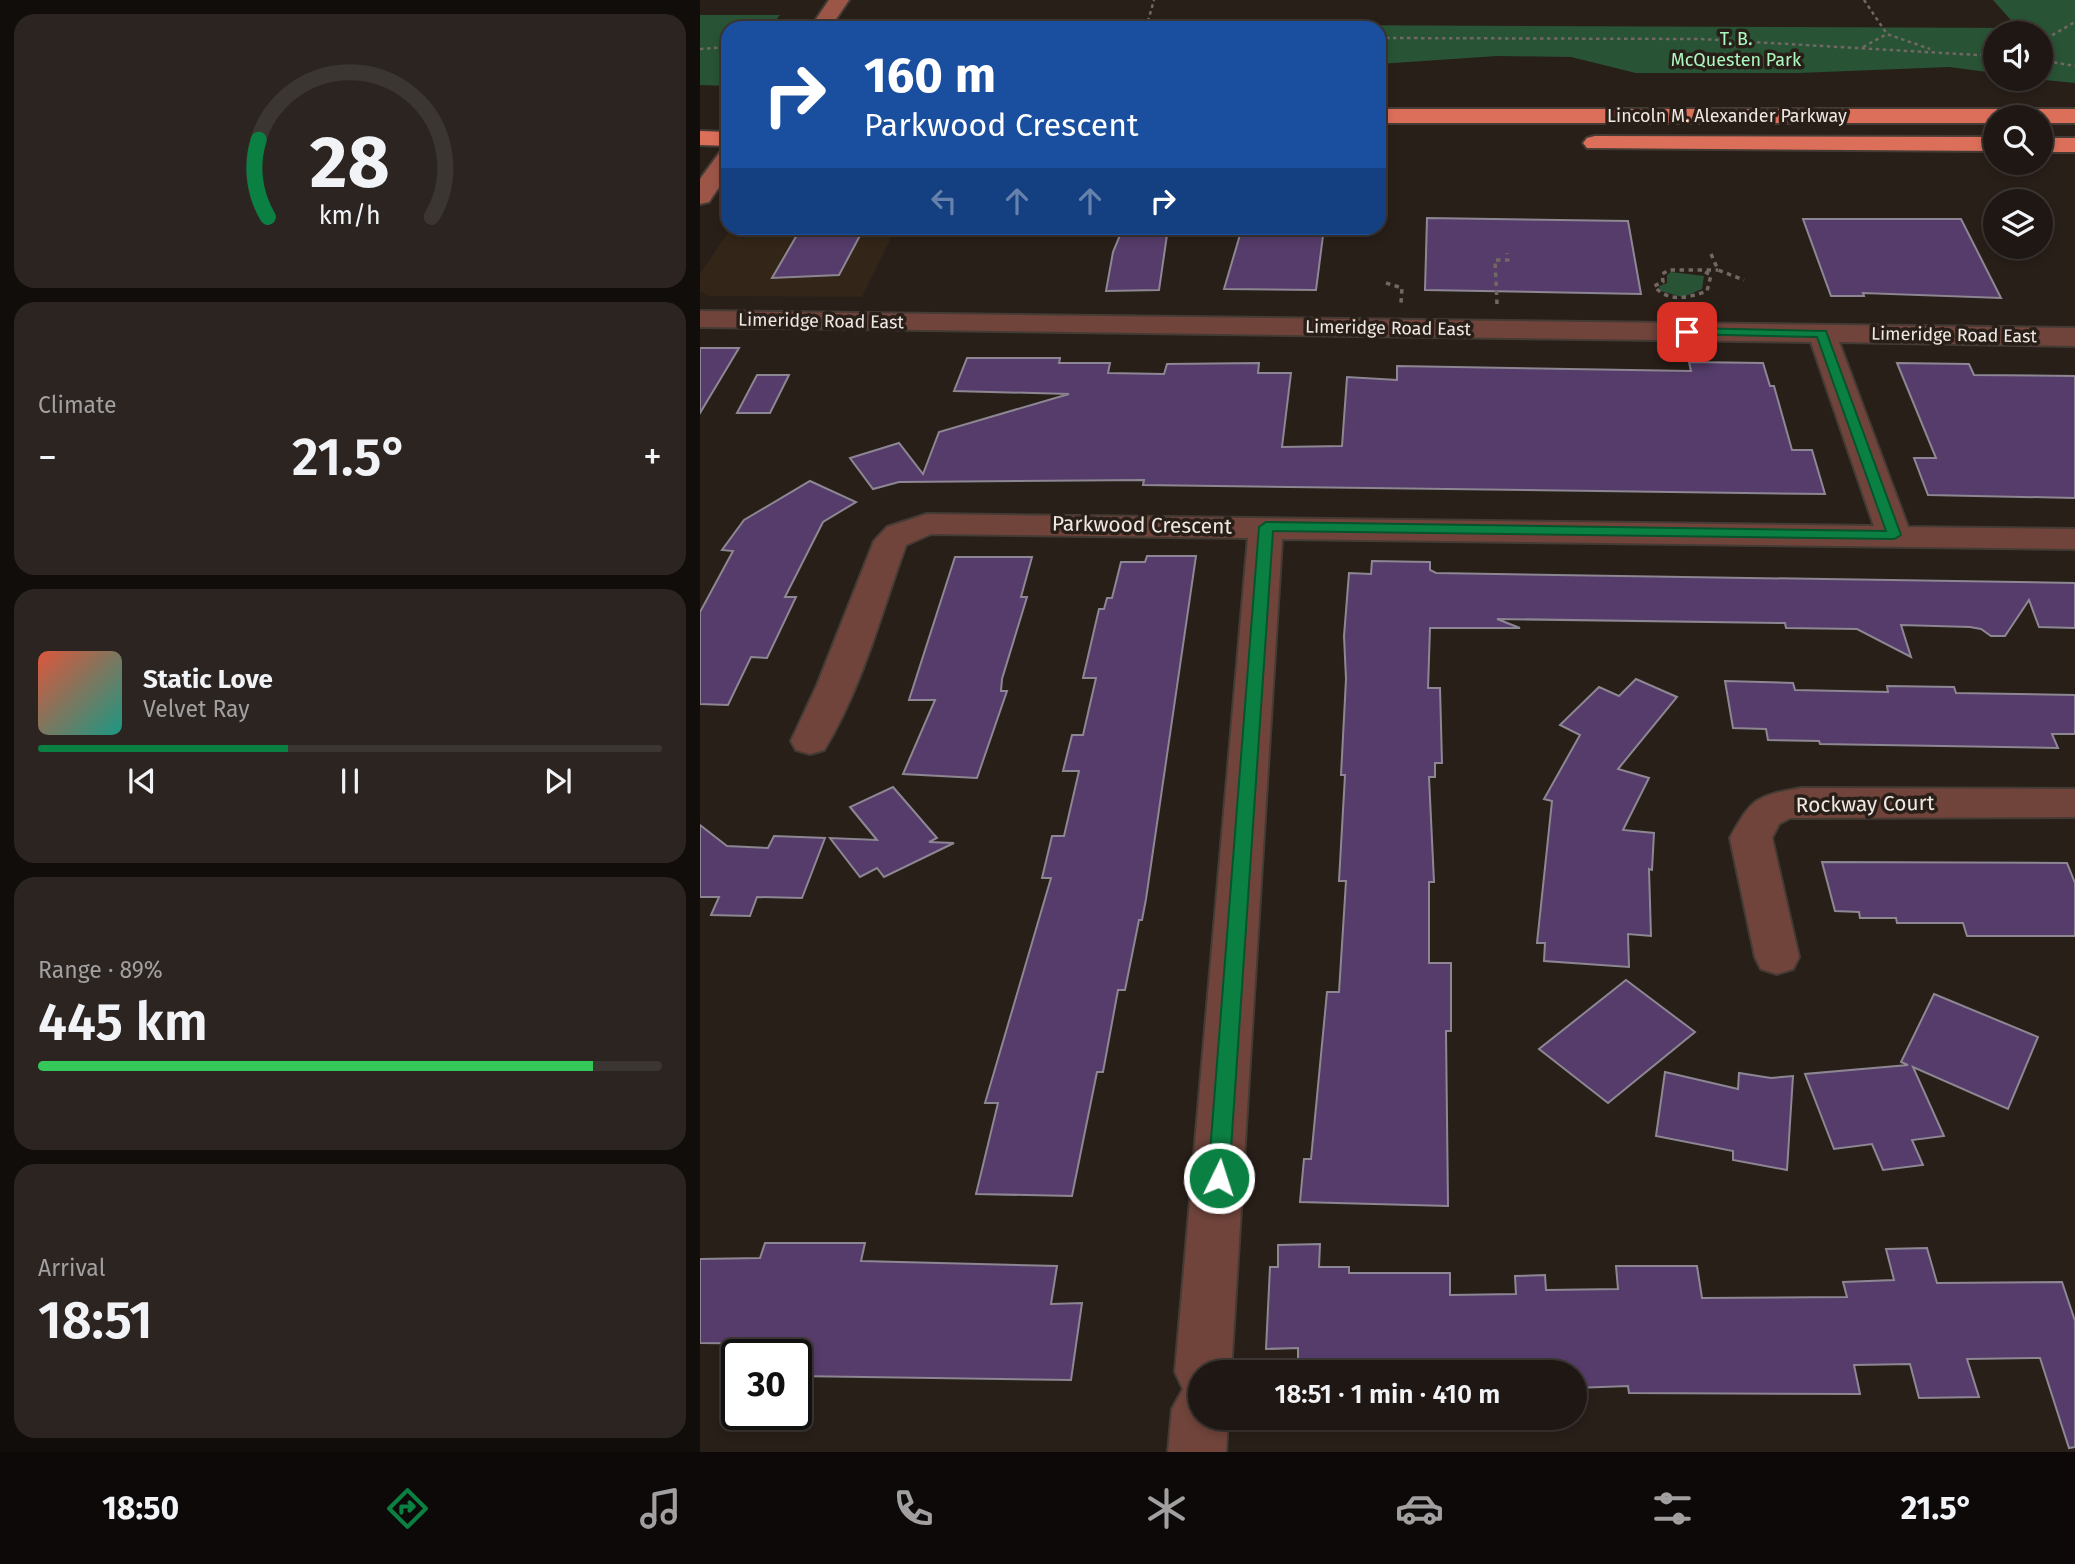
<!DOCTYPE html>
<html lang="en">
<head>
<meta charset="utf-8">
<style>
	:root { --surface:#1f1713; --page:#2c2421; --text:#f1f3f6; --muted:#a19fa0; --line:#3c3633; --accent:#0b8043 }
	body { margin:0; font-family:"Fira Sans",sans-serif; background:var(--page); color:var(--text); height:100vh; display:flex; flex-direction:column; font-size:26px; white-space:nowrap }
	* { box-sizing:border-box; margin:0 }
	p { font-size:23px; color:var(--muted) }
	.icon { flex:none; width:38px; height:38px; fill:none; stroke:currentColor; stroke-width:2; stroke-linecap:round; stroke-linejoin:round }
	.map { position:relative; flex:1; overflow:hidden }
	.details { display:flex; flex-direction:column; gap:14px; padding:14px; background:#110d0a; width:700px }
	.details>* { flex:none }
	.banner { position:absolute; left:21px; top:21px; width:665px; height:214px; border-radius:21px; box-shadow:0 4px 10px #0003,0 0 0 2px var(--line); background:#1a4fa0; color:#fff; overflow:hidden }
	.fabs { position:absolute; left:1283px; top:21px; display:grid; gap:14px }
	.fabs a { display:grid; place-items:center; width:70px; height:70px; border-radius:50%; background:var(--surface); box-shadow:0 4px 10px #0003,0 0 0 2px var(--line); font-size:35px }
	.speed { position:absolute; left:21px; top:1339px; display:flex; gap:14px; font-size:35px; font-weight:700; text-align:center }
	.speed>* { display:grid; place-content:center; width:91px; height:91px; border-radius:50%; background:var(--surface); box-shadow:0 4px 10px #0003,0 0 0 2px var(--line); line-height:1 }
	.speed .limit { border:4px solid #111; border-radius:10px; background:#fff; color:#111 }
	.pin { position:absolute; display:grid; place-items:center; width:60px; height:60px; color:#fff; margin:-30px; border-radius:14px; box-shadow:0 4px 10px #0006 }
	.me { position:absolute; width:77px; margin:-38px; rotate:4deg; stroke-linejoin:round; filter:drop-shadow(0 0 5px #0008) }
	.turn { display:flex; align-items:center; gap:24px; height:147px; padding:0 28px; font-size:32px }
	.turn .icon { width:91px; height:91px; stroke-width:2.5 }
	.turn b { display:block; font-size:49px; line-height:60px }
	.lanes { display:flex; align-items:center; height:66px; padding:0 28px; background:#0003; justify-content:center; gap:35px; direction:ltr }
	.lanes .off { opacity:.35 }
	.big { font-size:52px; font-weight:600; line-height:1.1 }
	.details .widget { flex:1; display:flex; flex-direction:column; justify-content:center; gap:10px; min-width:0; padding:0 24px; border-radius:21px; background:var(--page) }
	.details .dial { align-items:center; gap:0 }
	.dial svg { height:182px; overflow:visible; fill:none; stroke:var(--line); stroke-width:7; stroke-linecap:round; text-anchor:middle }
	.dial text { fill:var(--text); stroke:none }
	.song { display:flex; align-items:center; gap:21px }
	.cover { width:84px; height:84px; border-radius:10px; background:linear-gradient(135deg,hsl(10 70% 55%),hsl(170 70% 35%)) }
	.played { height:7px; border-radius:4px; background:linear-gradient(90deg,var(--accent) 40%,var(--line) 40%) }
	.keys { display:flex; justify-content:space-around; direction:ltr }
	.heat { display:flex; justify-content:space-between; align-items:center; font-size:38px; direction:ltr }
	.charge { height:10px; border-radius:5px; background:linear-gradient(90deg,#34c759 89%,var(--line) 0) }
	.trip { position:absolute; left:488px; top:1360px; width:399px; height:70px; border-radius:35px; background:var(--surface); box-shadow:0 4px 10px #0003,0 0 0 2px var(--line); font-weight:600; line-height:70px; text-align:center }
	.tabs { display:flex; height:112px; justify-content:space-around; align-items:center; background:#0c0908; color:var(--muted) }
	.tabs .icon { width:49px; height:49px }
	.tabs .selected { color:var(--accent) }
	.tabs b { font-size:32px; color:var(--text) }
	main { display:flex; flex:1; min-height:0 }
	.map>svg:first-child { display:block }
	.commercial { fill:#332618 }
	.green { fill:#295335 }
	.building { fill:#553c6a; stroke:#8d8793; stroke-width:2 }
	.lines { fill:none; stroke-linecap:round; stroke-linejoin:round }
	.street-casing { stroke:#453b35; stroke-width:4 }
	.secondary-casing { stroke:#453b35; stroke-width:4 }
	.highway-casing { stroke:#453b35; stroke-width:4 }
	.path-far1 { stroke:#716863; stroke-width:2.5; stroke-dasharray:3.5 3.5; stroke-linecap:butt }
	.path { stroke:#716863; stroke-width:3.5; stroke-dasharray:4.5 4.5; stroke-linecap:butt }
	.street { fill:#70443b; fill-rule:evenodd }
	.secondary { fill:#9b5648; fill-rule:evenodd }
	.highway { fill:#db6f5a; fill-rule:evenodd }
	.route { fill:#0b8043; stroke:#07532c; stroke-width:2 }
	.labels { text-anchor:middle; stroke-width:7; stroke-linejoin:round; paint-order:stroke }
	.far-park-label { font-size:18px; fill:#acf9bf; stroke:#291f19 }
	.far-street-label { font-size:18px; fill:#eee7e2; stroke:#291f19 }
	.street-label { font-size:21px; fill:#eee7e2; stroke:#291f19 }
</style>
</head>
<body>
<main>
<section class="details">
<div class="widget dial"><svg viewBox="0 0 100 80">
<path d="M14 69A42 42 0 1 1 86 69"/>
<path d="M14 69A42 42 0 0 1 10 35" stroke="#0b8043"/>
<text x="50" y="56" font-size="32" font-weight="700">28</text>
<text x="50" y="72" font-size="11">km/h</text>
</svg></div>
<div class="widget"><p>Climate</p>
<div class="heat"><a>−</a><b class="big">21.5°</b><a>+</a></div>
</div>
<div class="widget">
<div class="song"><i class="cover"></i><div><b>Static Love</b><p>Velvet Ray</p></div></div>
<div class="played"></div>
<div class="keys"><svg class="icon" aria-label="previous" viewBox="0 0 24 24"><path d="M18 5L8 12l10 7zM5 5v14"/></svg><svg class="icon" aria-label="pause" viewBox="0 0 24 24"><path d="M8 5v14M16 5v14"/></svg><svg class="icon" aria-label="next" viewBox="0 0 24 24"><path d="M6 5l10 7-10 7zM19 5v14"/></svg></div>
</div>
<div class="widget"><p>Range · 89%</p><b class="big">445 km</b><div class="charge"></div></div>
<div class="widget"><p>Arrival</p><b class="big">18:51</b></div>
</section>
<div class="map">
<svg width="1375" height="1452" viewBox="0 0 1375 1452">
	<rect width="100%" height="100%" fill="#291f19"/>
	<path class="commercial" d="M 31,228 L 196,228 L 162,297 L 9,296 L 0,291 L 0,274 Z"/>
	<g class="green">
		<path d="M 1293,0 L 1375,0 L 1375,83 L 1335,79 L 1340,79 L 1340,33 L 1295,33 L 1295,73 L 1249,67 L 1098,73 L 936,73 L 871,57 L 797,56 L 679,64 L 679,28 L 149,28 L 153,23 L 1318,28 Z"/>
		<path d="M 0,15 L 80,15 L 70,28 L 28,28 L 28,86 L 0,85 Z"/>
		<path d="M 971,272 L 1004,276 L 1002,289 L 983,297 L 960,291 L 959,286 L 967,283 L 967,275 Z"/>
	</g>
	<g class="building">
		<path d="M 727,218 L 928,221 L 941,294 L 725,290 Z"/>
		<path d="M 1103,219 L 1261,219 L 1301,298 L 1163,293 L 1164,296 L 1131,296 Z"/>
		<path d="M 101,228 L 164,228 L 139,275 L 72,278 Z"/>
		<path d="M 423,228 L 468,228 L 459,290 L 406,291 L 413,252 Z"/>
		<path d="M 542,228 L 624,228 L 616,290 L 524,289 Z"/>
		<path d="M 0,348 L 39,348 L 0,413 Z"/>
		<path d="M 267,358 L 360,358 L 359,363 L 410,363 L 408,373 L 464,374 L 467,364 L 559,363 L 558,373 L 591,373 L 582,447 L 642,446 L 647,377 L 697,380 L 697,366 L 991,371 L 989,362 L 1063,363 L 1070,386 L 1074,386 L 1092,450 L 1112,450 L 1125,494 L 443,485 L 444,480 L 199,482 L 173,489 L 150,458 L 199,443 L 223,474 L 239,432 L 369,394 L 254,391 Z"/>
		<path d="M 1197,363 L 1269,364 L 1274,375 L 1375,376 L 1375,498 L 1228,495 L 1214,458 L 1236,458 Z"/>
		<path d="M 57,375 L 89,375 L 70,413 L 37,413 Z"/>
		<path d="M 110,481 L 156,502 L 123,522 L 85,597 L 96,597 L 67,658 L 51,657 L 28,705 L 0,704 L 0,612 L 33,551 L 22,550 L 44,520 Z"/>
		<path d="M 447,556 L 496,556 L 446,899 L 442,920 L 439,920 L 425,990 L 418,990 L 403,1072 L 397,1072 L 372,1196 L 276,1194 L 298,1103 L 285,1103 L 351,878 L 342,878 L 352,836 L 364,836 L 379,771 L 363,771 L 372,735 L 383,735 L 396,678 L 383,678 L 399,609 L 404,609 L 407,598 L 412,598 L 421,562 L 445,562 Z"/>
		<path d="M 255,557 L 332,557 L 321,597 L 327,597 L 302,679 L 301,691 L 307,691 L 277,778 L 203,774 L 235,700 L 209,700 Z"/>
		<path d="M 672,561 L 730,562 L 730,570 L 736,573 L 1375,583 L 1375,628 L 1339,627 L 1329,600 L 1305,636 L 1291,636 L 1281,629 L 1270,627 L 1201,625 L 1211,657 L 1157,629 L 1086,628 L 1085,623 L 797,619 L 820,628 L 730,628 L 728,688 L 740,688 L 742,763 L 735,763 L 735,777 L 729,777 L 734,882 L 729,882 L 729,963 L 751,963 L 751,1031 L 746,1031 L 748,1206 L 600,1202 L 604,1159 L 611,1159 L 627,992 L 639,992 L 646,881 L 639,881 L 645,775 L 641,775 L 646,679 L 644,636 L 649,573 L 671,574 Z"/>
		<path d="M 936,679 L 977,697 L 918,769 L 949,778 L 923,830 L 954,833 L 952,870 L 949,869 L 951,936 L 928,934 L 929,967 L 844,961 L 845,943 L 837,943 L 852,801 L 844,799 L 880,735 L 860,725 L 899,687 L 919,696 Z"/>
		<path d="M 1025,681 L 1093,683 L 1095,690 L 1188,692 L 1187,686 L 1254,687 L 1256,693 L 1375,695 L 1375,734 L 1352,734 L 1358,748 L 1120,744 L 1119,741 L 1068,740 L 1066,729 L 1033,728 Z"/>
		<path d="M 193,787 L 237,838 L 229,842 L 254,843 L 184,877 L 177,868 L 160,877 L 130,838 L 177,840 L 150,807 Z"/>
		<path d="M 0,825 L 27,846 L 68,848 L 74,836 L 125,838 L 102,898 L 57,897 L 50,916 L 11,915 L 19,897 L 0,897 Z"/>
		<path d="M 1122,862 L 1367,863 L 1375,883 L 1375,936 L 1267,936 L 1263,923 L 1197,923 L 1196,918 L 1160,918 L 1159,912 L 1135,911 Z"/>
		<path d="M 926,980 L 995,1032 L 908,1103 L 839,1049 Z"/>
		<path d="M 1234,994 L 1338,1037 L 1308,1109 L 1213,1067 L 1244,1136 L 1212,1140 L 1223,1165 L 1183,1170 L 1172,1144 L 1134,1149 L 1105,1074 L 1208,1065 L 1201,1062 Z"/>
		<path d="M 965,1072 L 1038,1089 L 1039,1073 L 1071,1078 L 1093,1076 L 1087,1170 L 1033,1160 L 1033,1151 L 956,1136 Z"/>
		<path d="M 65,1243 L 165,1243 L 161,1261 L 357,1266 L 351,1304 L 382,1303 L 371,1380 L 96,1376 L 96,1354 L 81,1354 L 84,1344 L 0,1343 L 0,1259 L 60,1258 Z"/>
		<path d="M 620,1244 L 619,1267 L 649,1267 L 649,1273 L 750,1273 L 750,1295 L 816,1294 L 815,1276 L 845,1275 L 846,1290 L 918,1289 L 916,1266 L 997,1266 L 1002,1298 L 1147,1297 L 1143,1282 L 1194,1280 L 1186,1249 L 1227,1248 L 1237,1283 L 1362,1282 L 1375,1321 L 1375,1447 L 1369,1448 L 1340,1358 L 1267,1359 L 1279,1397 L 1219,1398 L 1210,1364 L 1154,1365 L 1160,1394 L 929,1393 L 928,1386 L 875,1388 L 875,1372 L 598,1372 L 598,1348 L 566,1349 L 570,1267 L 578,1267 L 578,1245 Z"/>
	</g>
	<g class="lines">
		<defs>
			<g id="street">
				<path d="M 0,311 L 1375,328 L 1375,346 L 1139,342 L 1208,527 L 1375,529 L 1375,549 L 582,539 L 531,1372 L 500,1372 L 500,1418 L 528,1418 L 526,1452 L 468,1452 L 472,1409 L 483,1389 L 475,1372 L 548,538 L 231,534 L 206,545 C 181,613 162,689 124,750 L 110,754 L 96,750 L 91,741 L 117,685 L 174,541 L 187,527 L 227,514 L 1174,526 L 1111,342 L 0,327 Z"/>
				<path d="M 1101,788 L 1375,789 L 1375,817 L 1090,818 L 1079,824 L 1072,838 L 1099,957 L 1093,969 L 1077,974 L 1061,969 L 1055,957 L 1030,838 C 1052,798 1056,796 1101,788 Z"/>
			</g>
			<g id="secondary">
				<path d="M 129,0 L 149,0 L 130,28 L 110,28 Z"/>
				<path d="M 28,150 L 28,174 L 9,202 L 0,204 L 0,179 L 20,152 Z"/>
			</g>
			<g id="highway">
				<path d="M 679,109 L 1375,109 L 1375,123 L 1340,123 L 1340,117 L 1295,117 L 1295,123 L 679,123 Z"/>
				<path d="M 0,131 L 28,132 L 28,146 L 0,145 Z"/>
				<path d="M 895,136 L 1295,137 L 1295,151 L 887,148 L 883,143 L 887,138 Z"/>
				<rect x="1340" y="138" width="35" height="14"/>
			</g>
		</defs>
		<use href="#street" class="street-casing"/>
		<use href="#secondary" class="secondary-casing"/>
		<use href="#highway" class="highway-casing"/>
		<g class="path-far1">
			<path d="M 1164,0 L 1187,34 L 1230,49"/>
			<path d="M 446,28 L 454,0"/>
			<path d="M 679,38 L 1001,39 L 1295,56"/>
			<path d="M 1340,42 L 1375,22"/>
			<path d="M 1163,47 L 1187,34"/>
			<path d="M 0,49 L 28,47"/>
			<path d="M 1340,60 L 1375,66"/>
		</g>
		<g class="path">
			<path d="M 1011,254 L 1018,270 L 1044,280"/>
			<path d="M 1005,272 L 1011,275 L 1007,291 C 988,298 969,303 954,286 L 963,282 L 962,274 L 969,270 L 1018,270"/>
			<path d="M 686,283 L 702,288 L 701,303"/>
			<path d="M 797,304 L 795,260 L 808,260 L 807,253"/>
		</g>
		<use href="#street" class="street"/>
		<use href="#secondary" class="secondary"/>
		<use href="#highway" class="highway"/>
	</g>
	<path class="route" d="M 987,328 L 1126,331 L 1201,535 L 1194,539 L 573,531 L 529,1178 L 526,1185 L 519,1187 L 511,1185 L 508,1178 L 559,527 L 566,522 L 1186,531 L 1117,337 L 983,334 L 981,332 Z"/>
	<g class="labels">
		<g class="far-park-label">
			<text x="1036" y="45">T. B.<tspan x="1036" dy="21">McQuesten Park</tspan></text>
		</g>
		<g class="far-street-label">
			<text x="1027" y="122">Lincoln M. Alexander Parkway</text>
			<text transform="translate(121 321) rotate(1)" y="6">Limeridge Road East</text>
			<text transform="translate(688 328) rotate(1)" y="6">Limeridge Road East</text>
			<text transform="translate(1254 335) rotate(1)" y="6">Limeridge Road East</text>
		</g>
		<g class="street-label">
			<text transform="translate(442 525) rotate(1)" y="7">Parkwood Crescent</text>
			<text transform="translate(1165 804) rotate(-1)" y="7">Rockway Court</text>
		</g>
	</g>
</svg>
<div class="fabs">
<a><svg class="icon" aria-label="sound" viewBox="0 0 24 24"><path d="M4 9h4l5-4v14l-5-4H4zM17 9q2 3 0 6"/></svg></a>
<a><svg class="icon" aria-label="search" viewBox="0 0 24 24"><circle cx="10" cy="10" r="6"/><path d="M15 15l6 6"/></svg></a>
<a><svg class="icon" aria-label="layers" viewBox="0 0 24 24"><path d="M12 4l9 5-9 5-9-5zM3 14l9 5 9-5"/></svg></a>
</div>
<div class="speed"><div class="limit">30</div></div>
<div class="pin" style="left:987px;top:332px;background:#d93025"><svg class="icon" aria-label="arrive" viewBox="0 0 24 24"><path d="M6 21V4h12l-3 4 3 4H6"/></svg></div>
<svg class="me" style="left:519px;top:1178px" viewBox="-20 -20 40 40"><circle r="17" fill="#0b8043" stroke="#fff" stroke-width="3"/><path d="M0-11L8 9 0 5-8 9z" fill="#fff"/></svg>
<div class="trip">18:51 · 1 min · 410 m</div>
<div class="banner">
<div class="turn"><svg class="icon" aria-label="right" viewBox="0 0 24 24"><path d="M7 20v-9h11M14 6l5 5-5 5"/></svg><div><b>160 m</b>Parkwood Crescent</div></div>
<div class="lanes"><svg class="icon off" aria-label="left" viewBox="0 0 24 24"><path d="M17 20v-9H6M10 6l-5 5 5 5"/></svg><svg class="icon off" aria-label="ahead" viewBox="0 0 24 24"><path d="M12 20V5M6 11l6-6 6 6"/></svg><svg class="icon off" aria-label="ahead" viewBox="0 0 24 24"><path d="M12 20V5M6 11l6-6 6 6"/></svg><svg class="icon" aria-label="right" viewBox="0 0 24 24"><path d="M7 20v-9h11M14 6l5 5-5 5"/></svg></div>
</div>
</div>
</main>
<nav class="tabs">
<b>18:50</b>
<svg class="icon selected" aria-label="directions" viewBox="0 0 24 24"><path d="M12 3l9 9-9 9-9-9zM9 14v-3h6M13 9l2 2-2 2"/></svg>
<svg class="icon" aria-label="music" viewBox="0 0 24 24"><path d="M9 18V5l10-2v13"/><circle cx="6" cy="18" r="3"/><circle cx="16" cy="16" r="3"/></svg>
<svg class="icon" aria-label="phone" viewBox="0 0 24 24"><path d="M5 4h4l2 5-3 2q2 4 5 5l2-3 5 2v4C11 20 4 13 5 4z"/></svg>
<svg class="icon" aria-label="climate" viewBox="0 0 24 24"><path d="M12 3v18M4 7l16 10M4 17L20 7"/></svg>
<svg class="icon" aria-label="car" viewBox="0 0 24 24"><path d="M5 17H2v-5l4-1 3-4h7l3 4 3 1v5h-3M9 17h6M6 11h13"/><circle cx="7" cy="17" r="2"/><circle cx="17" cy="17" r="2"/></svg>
<svg class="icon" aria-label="filters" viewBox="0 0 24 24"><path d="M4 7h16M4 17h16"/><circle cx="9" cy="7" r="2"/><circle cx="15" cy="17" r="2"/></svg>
<b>21.5°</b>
</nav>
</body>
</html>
